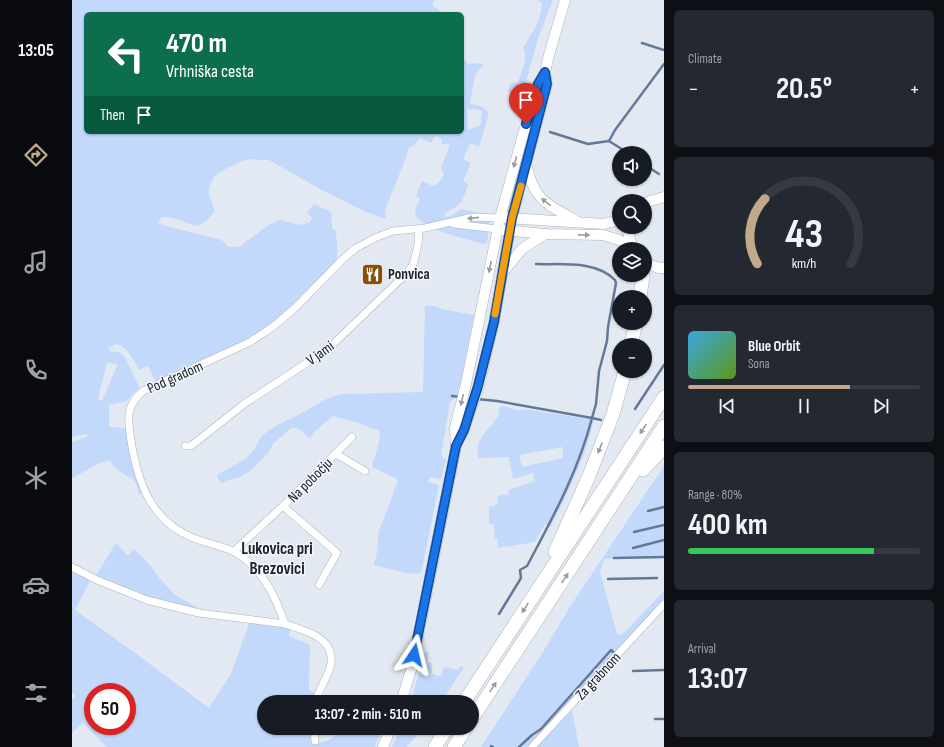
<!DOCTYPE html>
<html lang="en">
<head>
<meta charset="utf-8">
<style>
	:root { --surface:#171b24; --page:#242831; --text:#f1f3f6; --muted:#9ea1a6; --line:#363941; --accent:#c2a98a }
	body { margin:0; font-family:"Sofia Sans Condensed",sans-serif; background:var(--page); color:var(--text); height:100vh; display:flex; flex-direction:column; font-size:15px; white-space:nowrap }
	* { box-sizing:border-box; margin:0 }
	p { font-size:13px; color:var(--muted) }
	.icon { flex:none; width:22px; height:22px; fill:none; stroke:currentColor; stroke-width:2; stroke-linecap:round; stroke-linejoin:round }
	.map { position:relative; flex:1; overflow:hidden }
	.sheet { display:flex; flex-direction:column; gap:10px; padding:10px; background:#0d0f14; width:280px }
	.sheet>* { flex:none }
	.banner { position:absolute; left:12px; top:12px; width:380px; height:122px; border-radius:6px; box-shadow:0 1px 3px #0004; background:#0b6e4f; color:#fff; overflow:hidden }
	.buttons { position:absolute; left:540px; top:146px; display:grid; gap:8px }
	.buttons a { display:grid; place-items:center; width:40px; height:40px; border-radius:50%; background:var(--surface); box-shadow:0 1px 3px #0004; font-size:20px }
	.speed { position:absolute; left:12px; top:683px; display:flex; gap:8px; font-size:20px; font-weight:700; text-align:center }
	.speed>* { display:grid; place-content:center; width:52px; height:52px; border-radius:50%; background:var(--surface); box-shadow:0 1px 3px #0004; line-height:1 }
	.speed .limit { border:6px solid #d22; background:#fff; color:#111 }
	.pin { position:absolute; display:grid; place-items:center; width:34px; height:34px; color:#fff; margin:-41px -17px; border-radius:50% 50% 50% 0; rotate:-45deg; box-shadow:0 0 4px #0007 }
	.pin .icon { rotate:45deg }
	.me { position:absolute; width:44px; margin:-22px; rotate:10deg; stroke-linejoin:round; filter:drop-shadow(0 0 3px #0008) }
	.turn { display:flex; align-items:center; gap:14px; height:84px; padding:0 16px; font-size:18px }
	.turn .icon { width:52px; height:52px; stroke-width:2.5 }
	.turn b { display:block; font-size:28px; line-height:34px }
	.then { display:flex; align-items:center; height:38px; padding:0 16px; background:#0003; gap:8px; font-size:15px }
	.big { font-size:30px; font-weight:700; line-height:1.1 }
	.sheet .card { flex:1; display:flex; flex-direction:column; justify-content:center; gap:6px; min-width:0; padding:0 14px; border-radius:6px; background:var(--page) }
	.sheet .dial { align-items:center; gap:0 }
	.dial svg { height:104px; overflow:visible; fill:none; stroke:var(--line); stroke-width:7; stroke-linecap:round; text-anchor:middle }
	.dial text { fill:var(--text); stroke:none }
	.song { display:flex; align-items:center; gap:12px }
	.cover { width:48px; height:48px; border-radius:6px; background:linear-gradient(135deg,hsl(200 70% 55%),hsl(90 70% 35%)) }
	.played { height:4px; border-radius:2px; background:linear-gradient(90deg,var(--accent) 70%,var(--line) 70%) }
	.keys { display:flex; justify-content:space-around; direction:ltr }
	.heat { display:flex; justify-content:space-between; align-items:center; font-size:22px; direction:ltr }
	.charge { height:6px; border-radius:3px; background:linear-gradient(90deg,#34c759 80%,var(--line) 0) }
	.trip { position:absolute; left:185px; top:695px; width:222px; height:40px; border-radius:20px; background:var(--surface); box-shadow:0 1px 3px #0004; font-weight:700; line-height:40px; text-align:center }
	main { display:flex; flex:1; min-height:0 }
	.dock { display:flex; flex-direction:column; width:72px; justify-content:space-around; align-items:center; background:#090b0e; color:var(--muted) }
	.dock .icon { width:28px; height:28px }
	.dock .active { color:var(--accent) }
	.dock b { font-size:18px; color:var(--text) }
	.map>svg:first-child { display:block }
	.green { fill:#c2d9fb; fill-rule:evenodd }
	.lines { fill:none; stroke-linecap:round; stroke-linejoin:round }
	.stream { stroke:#647997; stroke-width:2.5 }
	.minor-casing { stroke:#acb2bb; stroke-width:8 }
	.secondary-casing { stroke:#acb2bb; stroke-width:11 }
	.motorway-casing { stroke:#acb2bb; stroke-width:14 }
	.minor { stroke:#fff; stroke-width:7 }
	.secondary { stroke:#fff; stroke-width:10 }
	.motorway { stroke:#fff; stroke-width:13 }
	.oneway { fill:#9b9c9d }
	.route-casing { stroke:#114b97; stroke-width:10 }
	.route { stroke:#1a73e8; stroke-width:7 }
	.slow { stroke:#f59e0b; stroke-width:7 }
	.labels { text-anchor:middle; stroke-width:3; stroke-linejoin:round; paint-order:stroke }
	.poi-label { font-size:15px; font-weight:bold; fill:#202326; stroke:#f1f6fd; text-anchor:start }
	.street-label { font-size:15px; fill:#202326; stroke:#f1f6fd }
	.quarter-label { font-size:17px; font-weight:bold; fill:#202326; stroke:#f1f6fd }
</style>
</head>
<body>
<main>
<nav class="dock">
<b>13:05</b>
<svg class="icon active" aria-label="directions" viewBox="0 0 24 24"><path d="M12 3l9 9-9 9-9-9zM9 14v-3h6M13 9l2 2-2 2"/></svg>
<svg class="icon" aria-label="music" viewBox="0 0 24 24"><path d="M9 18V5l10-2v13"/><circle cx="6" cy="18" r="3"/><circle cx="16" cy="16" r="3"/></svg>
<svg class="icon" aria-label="phone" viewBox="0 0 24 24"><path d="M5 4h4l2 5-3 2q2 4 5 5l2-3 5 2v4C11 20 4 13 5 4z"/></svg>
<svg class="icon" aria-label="climate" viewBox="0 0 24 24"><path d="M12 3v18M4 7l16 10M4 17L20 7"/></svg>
<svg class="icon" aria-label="car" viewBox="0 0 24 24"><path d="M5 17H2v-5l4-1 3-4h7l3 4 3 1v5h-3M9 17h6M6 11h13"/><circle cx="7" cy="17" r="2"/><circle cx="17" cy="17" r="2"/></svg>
<svg class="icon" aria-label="filters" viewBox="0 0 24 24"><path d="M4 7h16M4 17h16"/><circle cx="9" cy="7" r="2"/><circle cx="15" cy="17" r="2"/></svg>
</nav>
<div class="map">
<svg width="592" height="747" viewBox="0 0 592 747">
	<rect width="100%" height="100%" fill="#e3e9f2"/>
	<g class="green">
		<path d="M 0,0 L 363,0 L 360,5 L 369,12 L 369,14 L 14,14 L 14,132 L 390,132 L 390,57 L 396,64 L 406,63 L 412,65 L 403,75 L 398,104 L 412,107 L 412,109 L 417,112 L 407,147 L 398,143 L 391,159 L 399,163 L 391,181 L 396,184 C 392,201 389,205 373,213 L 373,217 L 378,216 L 389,209 L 419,215 L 415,242 L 412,244 C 397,240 351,229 344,216 C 341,210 346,204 348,199 L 344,196 L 350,181 L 361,186 C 367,183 370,180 372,173 L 369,168 L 378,144 L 369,144 L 370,140 L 365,136 L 362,138 L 359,143 L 348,138 L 342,145 L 337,147 L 332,163 L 313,210 L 314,219 L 292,211 L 248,189 L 197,160 L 187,160 L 177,159 L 170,161 L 153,169 L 142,177 L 137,187 L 137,195 L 143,211 L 135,220 L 126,226 C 114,224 103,216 90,217 L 86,223 L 94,226 L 146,239 L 151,241 L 155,246 L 167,247 L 195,226 L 207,220 L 229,225 L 238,222 L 240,218 L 235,213 L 242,204 L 259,212 L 260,228 L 264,231 C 264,241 267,252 264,261 L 223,304 L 201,323 L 179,338 L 84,382 L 76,366 L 67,370 C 61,359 57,349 45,344 L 36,348 L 39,352 C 46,351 49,352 53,357 L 68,388 L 61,394 L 55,401 L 37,405 L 37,427 L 54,428 L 71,490 L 67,496 C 65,475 59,480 46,470 C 42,467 40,463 37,460 L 28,463 L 0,478 L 0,442 L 17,436 L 12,434 L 0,437 ZM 395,109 L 410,110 L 409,125 L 396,130 ZM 35,363 L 45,364 L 45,366 L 30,401 L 26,399 Z"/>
		<path d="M 466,0 L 481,0 L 466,38 L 450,96 L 436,92 L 438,84 L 446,82 C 449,74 457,56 451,48 C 459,34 470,20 470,3 Z"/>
		<path d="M 353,306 L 364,306 L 370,309 L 402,315 L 386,398 L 383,398 L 378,402 L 369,455 L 371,458 L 374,459 L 369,479 L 358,477 L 356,482 L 367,485 L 350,569 L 347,574 L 334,573 L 302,565 L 305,552 L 307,531 L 326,481 L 323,478 L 300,467 C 302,457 310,439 307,430 L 298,428 L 288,423 L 261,416 L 242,432 L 238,439 L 229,430 L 223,428 L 219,428 L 201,444 L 196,453 L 179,470 L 168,477 L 156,480 L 150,483 L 146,480 L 145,475 C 157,468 172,462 181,451 C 185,446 187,439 191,435 C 201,425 216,421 228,414 C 246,405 252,397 272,394 L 351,392 Z"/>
		<path d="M 432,406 L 444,410 L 458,410 L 522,420 C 513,458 496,493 478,527 L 473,524 L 463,542 L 426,548 L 426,539 L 423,539 L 422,525 L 417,523 L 417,507 L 426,504 L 425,496 L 437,494 L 436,490 L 463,481 L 461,473 L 441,479 L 437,457 L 407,458 C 399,440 420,428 427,415 L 426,411 L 428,407 ZM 491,447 L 491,458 L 450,467 L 447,455 Z"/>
		<path d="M 592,466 L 592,557 L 532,559 L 528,572 L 545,634 L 550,635 L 592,591 L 592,599 L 534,665 L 456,747 L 409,747 L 469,655 L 499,605 Z"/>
		<path d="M 44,543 L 56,556 L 62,549 L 77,564 L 89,580 L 103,595 L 125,607 L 124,610 L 76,599 L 23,577 Z"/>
		<path d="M 0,569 L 19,579 L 3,610 L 63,653 L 137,708 L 159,674 L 178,621 L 219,629 L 217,636 L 238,645 L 237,689 L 243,694 L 240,702 L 192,702 L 192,728 L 239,728 L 240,738 L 246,743 C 258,741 264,736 272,728 L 310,728 L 303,747 L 35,747 L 11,723 L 0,733 L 0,700 L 4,696 L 0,692 ZM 21,692 L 55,692 L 55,726 L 21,726 Z"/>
		<path d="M 352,652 L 357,652 L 355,662 L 360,663 L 360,674 L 369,676 L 372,667 L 386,670 L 388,666 L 392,667 L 369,702 L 339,702 Z"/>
		<path d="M 500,710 L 507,747 L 464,747 Z"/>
		<path d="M 329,728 L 352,728 L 334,747 L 320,747 Z"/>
	</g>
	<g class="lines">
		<g class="stream">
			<path d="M 570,43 L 592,50"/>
			<path d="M 478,132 L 516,144 L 537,141 L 556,153"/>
			<path d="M 537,141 L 543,130 L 592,64"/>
			<path d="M 573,165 L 587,174"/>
			<path d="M 380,396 L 388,397"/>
			<path d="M 405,399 L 425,401 L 520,418 L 524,404 L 527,371 L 535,341 L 536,327 L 544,283 L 543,280 C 524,260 489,265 464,264"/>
			<path d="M 563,409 L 592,365"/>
			<path d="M 576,511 L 592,507"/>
			<path d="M 562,532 L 592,525"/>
			<path d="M 561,548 L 592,540"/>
			<path d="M 542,558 L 592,557"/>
			<path d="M 536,579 L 585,578"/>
			<path d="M 427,614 L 449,578 L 448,570 L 455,566 C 481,517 506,472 520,418 L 529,420"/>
			<path d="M 561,671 L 592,670"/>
			<path d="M 583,719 L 592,719"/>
			<path d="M 419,746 L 421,747"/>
			<path d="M 447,747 L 460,735 L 469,729 L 539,650 L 542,653"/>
		</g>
		<defs>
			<g id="minor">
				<path d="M 382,224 L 425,229"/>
				<path d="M 113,446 L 119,446 L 172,404 L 256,349 L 333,275 L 341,265 L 346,245 L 347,229"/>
				<path d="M 264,454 L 293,471"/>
				<path d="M 211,506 L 265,553 L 247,585"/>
				<path d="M 162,551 L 211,506 L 280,437"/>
				<path d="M 0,567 L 25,580 L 75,600 L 127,613 L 213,624 C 204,598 193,575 172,558 C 158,547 140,545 124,539 C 80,523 66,484 59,441 C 56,420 53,406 71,391 L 178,342 L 202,326 L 224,307 L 271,259 L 284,248 L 305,237 L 321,231 L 353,228 L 401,217 L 428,218"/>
				<path d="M 213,624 C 234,631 266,638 258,668 C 254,679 247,690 243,702"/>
				<path d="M 242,728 L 243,741"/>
				<path d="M 460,747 L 592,604"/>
			</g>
			<g id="secondary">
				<path d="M 455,167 C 462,201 478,206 505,221"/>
				<path d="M 573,204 L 578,201 L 592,197"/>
				<path d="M 434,218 L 532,224 L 547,220"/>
				<path d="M 558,227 L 557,236 L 561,249"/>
				<path d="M 431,230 L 473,234 L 531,235 L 547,240 L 560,248"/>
				<path d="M 573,263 L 587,268 L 592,268"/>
				<path d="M 432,271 L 450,249 L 473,234"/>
				<path d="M 384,445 L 392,430 L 407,386 L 422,322 L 440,218 L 475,84 L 473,72"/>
				<path d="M 329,702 L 340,667 L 384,447 L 383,428 L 394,384 L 428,218 L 450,138 L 466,84 L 473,72 L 477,55 L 493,0"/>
				<path d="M 311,747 L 319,728"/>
			</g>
			<g id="motorway">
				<path d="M 568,297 L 571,275"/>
				<path d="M 559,345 L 564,323"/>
				<path d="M 571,470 L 592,447"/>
				<path d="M 483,552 L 517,476 L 541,414 L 553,371"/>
				<path d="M 392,702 L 592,397"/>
				<path d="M 400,719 L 592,426"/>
				<path d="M 363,747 L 375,728"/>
				<path d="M 382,747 L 394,728"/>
			</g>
		</defs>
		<use href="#minor" class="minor-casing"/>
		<use href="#secondary" class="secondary-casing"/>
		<use href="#motorway" class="motorway-casing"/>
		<use href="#minor" class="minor"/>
		<use href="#secondary" class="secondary"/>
		<use href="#motorway" class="motorway"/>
	</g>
	<defs><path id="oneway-solid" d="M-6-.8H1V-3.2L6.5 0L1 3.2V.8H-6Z"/></defs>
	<g class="oneway">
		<use href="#oneway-solid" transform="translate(443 162) rotate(105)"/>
		<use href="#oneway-solid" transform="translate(474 202) rotate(-142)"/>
		<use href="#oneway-solid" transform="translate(401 218) rotate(174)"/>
		<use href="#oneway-solid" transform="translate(512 235) rotate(1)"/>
		<use href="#oneway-solid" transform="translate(418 267) rotate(101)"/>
		<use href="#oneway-solid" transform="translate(390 400) rotate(103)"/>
		<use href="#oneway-solid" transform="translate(571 429) rotate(123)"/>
		<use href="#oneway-solid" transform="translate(528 448) rotate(111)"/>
		<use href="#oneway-solid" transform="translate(493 578) rotate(-57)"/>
		<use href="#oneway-solid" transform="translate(453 608) rotate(123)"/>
		<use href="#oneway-solid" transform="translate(421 687) rotate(-57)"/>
	</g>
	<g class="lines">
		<defs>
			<path id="route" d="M 342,655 L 384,446 L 392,430 L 406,386 L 422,322 L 440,218 L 475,84 L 473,72 L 466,84 L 454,124"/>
		</defs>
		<use href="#route" class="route-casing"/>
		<use href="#route" class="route"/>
		<path class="slow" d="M 423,314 L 440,218 L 449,186"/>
	</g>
	<defs>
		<symbol id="restaurant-square" viewBox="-11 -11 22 22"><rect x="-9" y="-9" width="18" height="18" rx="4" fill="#894f07" stroke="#f1f6fd"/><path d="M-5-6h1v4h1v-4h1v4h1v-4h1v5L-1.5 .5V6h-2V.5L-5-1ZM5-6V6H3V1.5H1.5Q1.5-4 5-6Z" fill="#fff"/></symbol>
	</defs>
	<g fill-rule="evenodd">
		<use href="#restaurant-square" x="288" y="262" width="25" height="25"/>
	</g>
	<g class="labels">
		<g class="poi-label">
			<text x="316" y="279">Ponvica</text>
		</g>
		<g class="street-label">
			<text transform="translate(248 353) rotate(-36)" y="5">V jami</text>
			<text transform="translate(103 377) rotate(-24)" y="5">Pod gradom</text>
			<text transform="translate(238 480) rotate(-45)" y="5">Na pobočju</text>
			<text transform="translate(526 676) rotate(-47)" y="5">Za grabnom</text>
		</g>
		<g class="quarter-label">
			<text x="205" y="554">Lukovica pri<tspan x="205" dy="20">Brezovici</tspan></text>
		</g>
	</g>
</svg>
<div class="buttons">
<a><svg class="icon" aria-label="sound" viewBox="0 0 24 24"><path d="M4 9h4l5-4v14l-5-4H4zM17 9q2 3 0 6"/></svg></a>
<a><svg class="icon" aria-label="search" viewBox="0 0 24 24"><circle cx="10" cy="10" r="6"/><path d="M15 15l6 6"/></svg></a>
<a><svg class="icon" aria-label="layers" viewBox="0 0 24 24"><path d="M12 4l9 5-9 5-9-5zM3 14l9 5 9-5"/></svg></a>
<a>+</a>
<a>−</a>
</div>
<div class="speed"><div class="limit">50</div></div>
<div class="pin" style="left:454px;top:124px;background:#d93025"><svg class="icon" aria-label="arrive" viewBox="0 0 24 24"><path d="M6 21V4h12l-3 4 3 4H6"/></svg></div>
<svg class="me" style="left:342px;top:655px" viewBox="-20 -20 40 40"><path d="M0-17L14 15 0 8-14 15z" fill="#1a73e8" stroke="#fff" stroke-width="4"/></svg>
<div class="trip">13:07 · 2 min · 510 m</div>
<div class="banner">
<div class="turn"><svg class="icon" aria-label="left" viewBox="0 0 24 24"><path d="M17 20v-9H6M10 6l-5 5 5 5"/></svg><div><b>470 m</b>Vrhniška cesta</div></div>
<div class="then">Then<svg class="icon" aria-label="arrive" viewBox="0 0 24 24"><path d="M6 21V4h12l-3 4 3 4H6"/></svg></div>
</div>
</div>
<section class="sheet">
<div class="card"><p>Climate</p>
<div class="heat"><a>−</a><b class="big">20.5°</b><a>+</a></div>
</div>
<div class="card dial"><svg viewBox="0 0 100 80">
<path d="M14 69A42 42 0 1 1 86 69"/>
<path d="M14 69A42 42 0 0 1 20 19" stroke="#c2a98a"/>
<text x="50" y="56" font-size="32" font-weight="700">43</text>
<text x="50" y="72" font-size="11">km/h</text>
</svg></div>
<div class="card">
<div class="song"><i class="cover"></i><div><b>Blue Orbit</b><p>Sona</p></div></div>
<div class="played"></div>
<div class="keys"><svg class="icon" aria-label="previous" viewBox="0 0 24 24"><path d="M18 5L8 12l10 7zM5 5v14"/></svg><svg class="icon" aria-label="pause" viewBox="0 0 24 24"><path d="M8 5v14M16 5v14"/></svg><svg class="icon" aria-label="next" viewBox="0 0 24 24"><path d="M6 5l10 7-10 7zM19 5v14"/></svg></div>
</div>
<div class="card"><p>Range · 80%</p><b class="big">400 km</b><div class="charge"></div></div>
<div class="card"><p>Arrival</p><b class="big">13:07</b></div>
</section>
</main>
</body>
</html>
